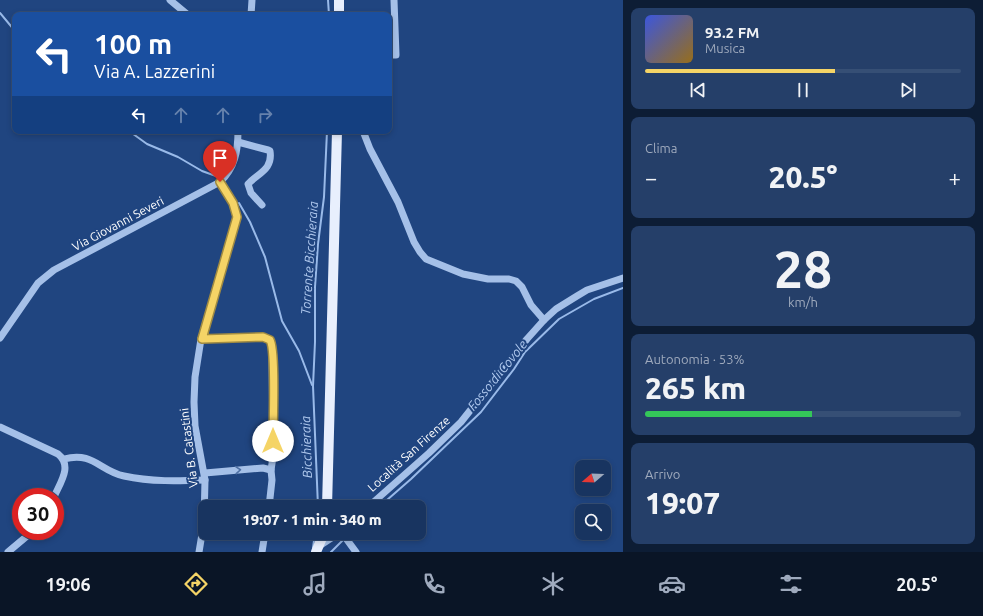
<!DOCTYPE html>
<html lang="it">
<head>
<meta charset="utf-8">
<style>
	:root { --surface:#183460; --page:#253f69; --text:#f1f3f6; --muted:#9faabd; --line:#364f75; --accent:#f5d466 }
	body { margin:0; font-family:Ubuntu,sans-serif; background:var(--page); color:var(--text); height:100vh; display:flex; flex-direction:column; font-size:15px; white-space:nowrap }
	* { box-sizing:border-box; margin:0 }
	p { font-size:13px; color:var(--muted) }
	.icon { flex:none; width:22px; height:22px; fill:none; stroke:currentColor; stroke-width:2; stroke-linecap:round; stroke-linejoin:round }
	.map { position:relative; flex:1; overflow:hidden }
	.side { display:flex; flex-direction:column; gap:8px; padding:8px; background:#0d1d35; width:360px }
	.side>* { flex:none }
	.hud { position:absolute; left:12px; top:12px; width:380px; height:122px; border-radius:8px; box-shadow:0 2px 6px #0003,0 0 0 1px var(--line); background:#1a4fa0; color:#fff; overflow:hidden }
	.needle { width:26px; rotate:251deg }
	.tools { position:absolute; left:575px; top:460px; display:grid; gap:8px }
	.tools a { display:grid; place-items:center; width:36px; height:36px; border-radius:8px; background:var(--surface); box-shadow:0 2px 6px #0003,0 0 0 1px var(--line); font-size:20px }
	.speed { position:absolute; left:12px; top:488px; display:flex; gap:8px; font-size:20px; font-weight:700; text-align:center }
	.speed>* { display:grid; place-content:center; width:52px; height:52px; border-radius:50%; background:var(--surface); box-shadow:0 2px 6px #0003,0 0 0 1px var(--line); line-height:1 }
	.speed .limit { border:6px solid #d22; background:#fff; color:#111 }
	.pin { position:absolute; display:grid; place-items:center; width:34px; height:34px; color:#fff; margin:-41px -17px; border-radius:50% 50% 50% 0; rotate:-45deg; box-shadow:0 0 4px #0007 }
	.pin .icon { rotate:45deg }
	.me { position:absolute; width:44px; margin:-22px; rotate:0deg; stroke-linejoin:round; filter:drop-shadow(0 0 3px #0008) }
	.turn { display:flex; align-items:center; gap:14px; height:84px; padding:0 16px; font-size:18px }
	.turn .icon { width:52px; height:52px; stroke-width:2.5 }
	.turn b { display:block; font-size:28px; line-height:34px }
	.lanes { display:flex; align-items:center; height:38px; padding:0 16px; background:#0003; justify-content:center; gap:20px; direction:ltr }
	.lanes .off { opacity:.35 }
	.big { font-size:30px; font-weight:800; line-height:1.1 }
	.side .tile { flex:1; display:flex; flex-direction:column; justify-content:center; gap:6px; min-width:0; padding:0 14px; border-radius:8px; background:var(--page) }
	.side .dial { align-items:center; gap:0 }
	.dial b { font-size:52px; line-height:1 }
	.song { display:flex; align-items:center; gap:12px }
	.cover { width:48px; height:48px; border-radius:6px; background:linear-gradient(135deg,hsl(230 70% 55%),hsl(40 70% 35%)) }
	.played { height:4px; border-radius:2px; background:linear-gradient(90deg,var(--accent) 60%,var(--line) 60%) }
	.keys { display:flex; justify-content:space-around; direction:ltr }
	.heat { display:flex; justify-content:space-between; align-items:center; font-size:22px; direction:ltr }
	.charge { height:6px; border-radius:3px; background:linear-gradient(90deg,#34c759 53%,var(--line) 0) }
	.trip { position:absolute; left:198px; top:500px; width:228px; height:40px; border-radius:8px; background:var(--surface); box-shadow:0 2px 6px #0003,0 0 0 1px var(--line); font-weight:800; line-height:40px; text-align:center }
	.tab-bar { display:flex; height:64px; justify-content:space-around; align-items:center; background:#0a1526; color:var(--muted) }
	.tab-bar .icon { width:28px; height:28px }
	.tab-bar .on { color:var(--accent) }
	.tab-bar b { font-size:18px; color:var(--text) }
	main { display:flex; flex:1; min-height:0 }
	.map>svg:first-child { display:block }
	.lines { fill:none; stroke-linecap:round; stroke-linejoin:round }
	.stream { stroke:#99bae9; stroke-width:2 }
	.minor { stroke:#a5c0e8; stroke-width:7 }
	.major { stroke:#e8effd; stroke-width:10 }
	.oneway { stroke:#4f70a4 }
	.route-casing { stroke:#9f8a42; stroke-width:10 }
	.route { stroke:#f5d466; stroke-width:7 }
	.labels { text-anchor:middle; stroke-width:4; stroke-linejoin:round; paint-order:stroke }
	.street-label { font-size:12px; fill:#fff; stroke:#204580 }
	.water-label { font-size:13px; font-style:italic; fill:#b1caef; stroke:#204580 }
</style>
</head>
<body>
<main>
<div class="map">
<svg width="623" height="552" viewBox="0 0 623 552">
	<rect width="100%" height="100%" fill="#204580"/>
	<g class="lines">
		<g class="stream">
			<path d="M 328,0 L 329,15"/>
			<path d="M 0,13 L 15,31"/>
			<path d="M 129,131 L 147,144 L 178,157 L 202,171 L 216,176"/>
			<path d="M 239,203 L 250,222 L 265,257 L 282,321 L 299,351 L 312,385"/>
			<path d="M 318,507 L 313,386 L 315,342 L 315,287 L 318,244 L 324,197 L 327,131"/>
			<path d="M 379,507 L 411,479 L 481,412 L 514,369 L 525,352 L 559,319 L 594,299 L 623,288"/>
			<path d="M 313,548 L 315,533"/>
			<path d="M 331,552 L 344,539"/>
		</g>
		<g class="minor">
			<path d="M 170,0 L 188,15"/>
			<path d="M 251,15 L 252,0"/>
			<path d="M 389,55 L 396,55 L 394,0"/>
			<path d="M 363,131 L 370,149 L 398,202 L 414,242 L 420,252 L 426,259 L 463,274 L 488,279 L 509,279 L 516,281 L 522,287 L 531,305 L 544,320"/>
			<path d="M 238,142 L 268,150 L 270,151 C 273,170 258,173 248,184 L 251,193 L 262,205"/>
			<path d="M 0,338 L 38,283 L 54,270 L 220,182 C 235,168 238,151 238,131"/>
			<path d="M 201,339 L 263,337 L 270,340 L 272,345 L 273,457 L 271,470 L 272,480 L 269,507"/>
			<path d="M 0,427 L 58,454 C 73,466 60,483 54,497"/>
			<path d="M 64,459 C 93,451 100,471 124,476 C 151,482 179,481 205,480"/>
			<path d="M 205,473 L 263,468 L 271,470"/>
			<path d="M 368,507 L 429,453 L 461,422 L 527,339 L 544,320 L 556,309 L 577,296 L 587,290 L 623,278"/>
			<path d="M 342,533 L 356,552"/>
			<path d="M 319,546 L 339,533"/>
			<path d="M 8,552 L 33,531"/>
			<path d="M 199,552 L 204,522 L 205,480 L 195,426 L 194,402 L 195,377 L 201,339 L 237,217 L 233,203 L 220,182"/>
			<path d="M 262,552 L 265,533"/>
		</g>
		<g class="major">
			<path d="M 339,15 L 339,0"/>
			<path d="M 327,507 L 337,131"/>
			<path d="M 316,552 L 324,533"/>
		</g>
	</g>
	<defs><path id="oneway-chevron" d="M-2-3.5L2.5 0L-2 3.5" fill="none" stroke-width="1.6" stroke-linecap="round" stroke-linejoin="round"/></defs>
	<use class="oneway" href="#oneway-chevron" transform="translate(238 470) rotate(-5)"/>
	<g class="lines">
		<defs>
			<path id="route" d="M 220,182 L 233,203 L 237,217 L 202,339 L 263,337 L 270,340 C 276,350 273,424 273,441"/>
		</defs>
		<use href="#route" class="route-casing"/>
		<use href="#route" class="route"/>
	</g>
	<g class="labels">
		<g class="street-label">
			<text transform="translate(118 224) rotate(-28)" y="4">Via Giovanni Severi</text>
			<text transform="translate(189 448) rotate(-97)" y="4">Via B. Catastini</text>
			<text transform="translate(409 454) rotate(-42)" y="4">Località San Firenze</text>
		</g>
		<g class="water-label">
			<text transform="translate(309 258) rotate(-86)" y="5">Torrente Bicchieraia</text>
			<text transform="translate(497 375) rotate(-51)" y="5">Fosso di Covole</text>
			<text transform="translate(306 447) rotate(-92)" y="5">Bicchieraia</text>
		</g>
	</g>
</svg>
<div class="tools">
<a><svg class="needle" viewBox="-14 -14 28 28"><path d="M0-13l5 13h-10z" fill="#e53935"/><path d="M0 13l5-13h-10z" fill="#9faabd"/></svg></a>
<a><svg class="icon" aria-label="search" viewBox="0 0 24 24"><circle cx="10" cy="10" r="6"/><path d="M15 15l6 6"/></svg></a>
</div>
<div class="speed"><div class="limit">30</div></div>
<div class="pin" style="left:220px;top:182px;background:#d93025"><svg class="icon" aria-label="arrive" viewBox="0 0 24 24"><path d="M6 21V4h12l-3 4 3 4H6"/></svg></div>
<svg class="me" style="left:273px;top:441px" viewBox="-20 -20 40 40"><circle r="19" fill="#fff"/><path d="M0-13L10 11 0 6-10 11z" fill="#f5d466"/></svg>
<div class="trip">19:07 · 1 min · 340 m</div>
<div class="hud">
<div class="turn"><svg class="icon" aria-label="left" viewBox="0 0 24 24"><path d="M17 20v-9H6M10 6l-5 5 5 5"/></svg><div><b>100 m</b>Via A. Lazzerini</div></div>
<div class="lanes"><svg class="icon" aria-label="left" viewBox="0 0 24 24"><path d="M17 20v-9H6M10 6l-5 5 5 5"/></svg><svg class="icon off" aria-label="ahead" viewBox="0 0 24 24"><path d="M12 20V5M6 11l6-6 6 6"/></svg><svg class="icon off" aria-label="ahead" viewBox="0 0 24 24"><path d="M12 20V5M6 11l6-6 6 6"/></svg><svg class="icon off" aria-label="right" viewBox="0 0 24 24"><path d="M7 20v-9h11M14 6l5 5-5 5"/></svg></div>
</div>
</div>
<section class="side">
<div class="tile">
<div class="song"><i class="cover"></i><div><b>93.2 FM</b><p>Musica</p></div></div>
<div class="played"></div>
<div class="keys"><svg class="icon" aria-label="previous" viewBox="0 0 24 24"><path d="M18 5L8 12l10 7zM5 5v14"/></svg><svg class="icon" aria-label="pause" viewBox="0 0 24 24"><path d="M8 5v14M16 5v14"/></svg><svg class="icon" aria-label="next" viewBox="0 0 24 24"><path d="M6 5l10 7-10 7zM19 5v14"/></svg></div>
</div>
<div class="tile"><p>Clima</p>
<div class="heat"><a>−</a><b class="big">20.5°</b><a>+</a></div>
</div>
<div class="tile dial"><b>28</b><p>km/h</p></div>
<div class="tile"><p>Autonomia · 53%</p><b class="big">265 km</b><div class="charge"></div></div>
<div class="tile"><p>Arrivo</p><b class="big">19:07</b></div>
</section>
</main>
<nav class="tab-bar">
<b>19:06</b>
<svg class="icon on" aria-label="directions" viewBox="0 0 24 24"><path d="M12 3l9 9-9 9-9-9zM9 14v-3h6M13 9l2 2-2 2"/></svg>
<svg class="icon" aria-label="music" viewBox="0 0 24 24"><path d="M9 18V5l10-2v13"/><circle cx="6" cy="18" r="3"/><circle cx="16" cy="16" r="3"/></svg>
<svg class="icon" aria-label="phone" viewBox="0 0 24 24"><path d="M5 4h4l2 5-3 2q2 4 5 5l2-3 5 2v4C11 20 4 13 5 4z"/></svg>
<svg class="icon" aria-label="climate" viewBox="0 0 24 24"><path d="M12 3v18M4 7l16 10M4 17L20 7"/></svg>
<svg class="icon" aria-label="car" viewBox="0 0 24 24"><path d="M5 17H2v-5l4-1 3-4h7l3 4 3 1v5h-3M9 17h6M6 11h13"/><circle cx="7" cy="17" r="2"/><circle cx="17" cy="17" r="2"/></svg>
<svg class="icon" aria-label="filters" viewBox="0 0 24 24"><path d="M4 7h16M4 17h16"/><circle cx="9" cy="7" r="2"/><circle cx="15" cy="17" r="2"/></svg>
<b>20.5°</b>
</nav>
</body>
</html>
